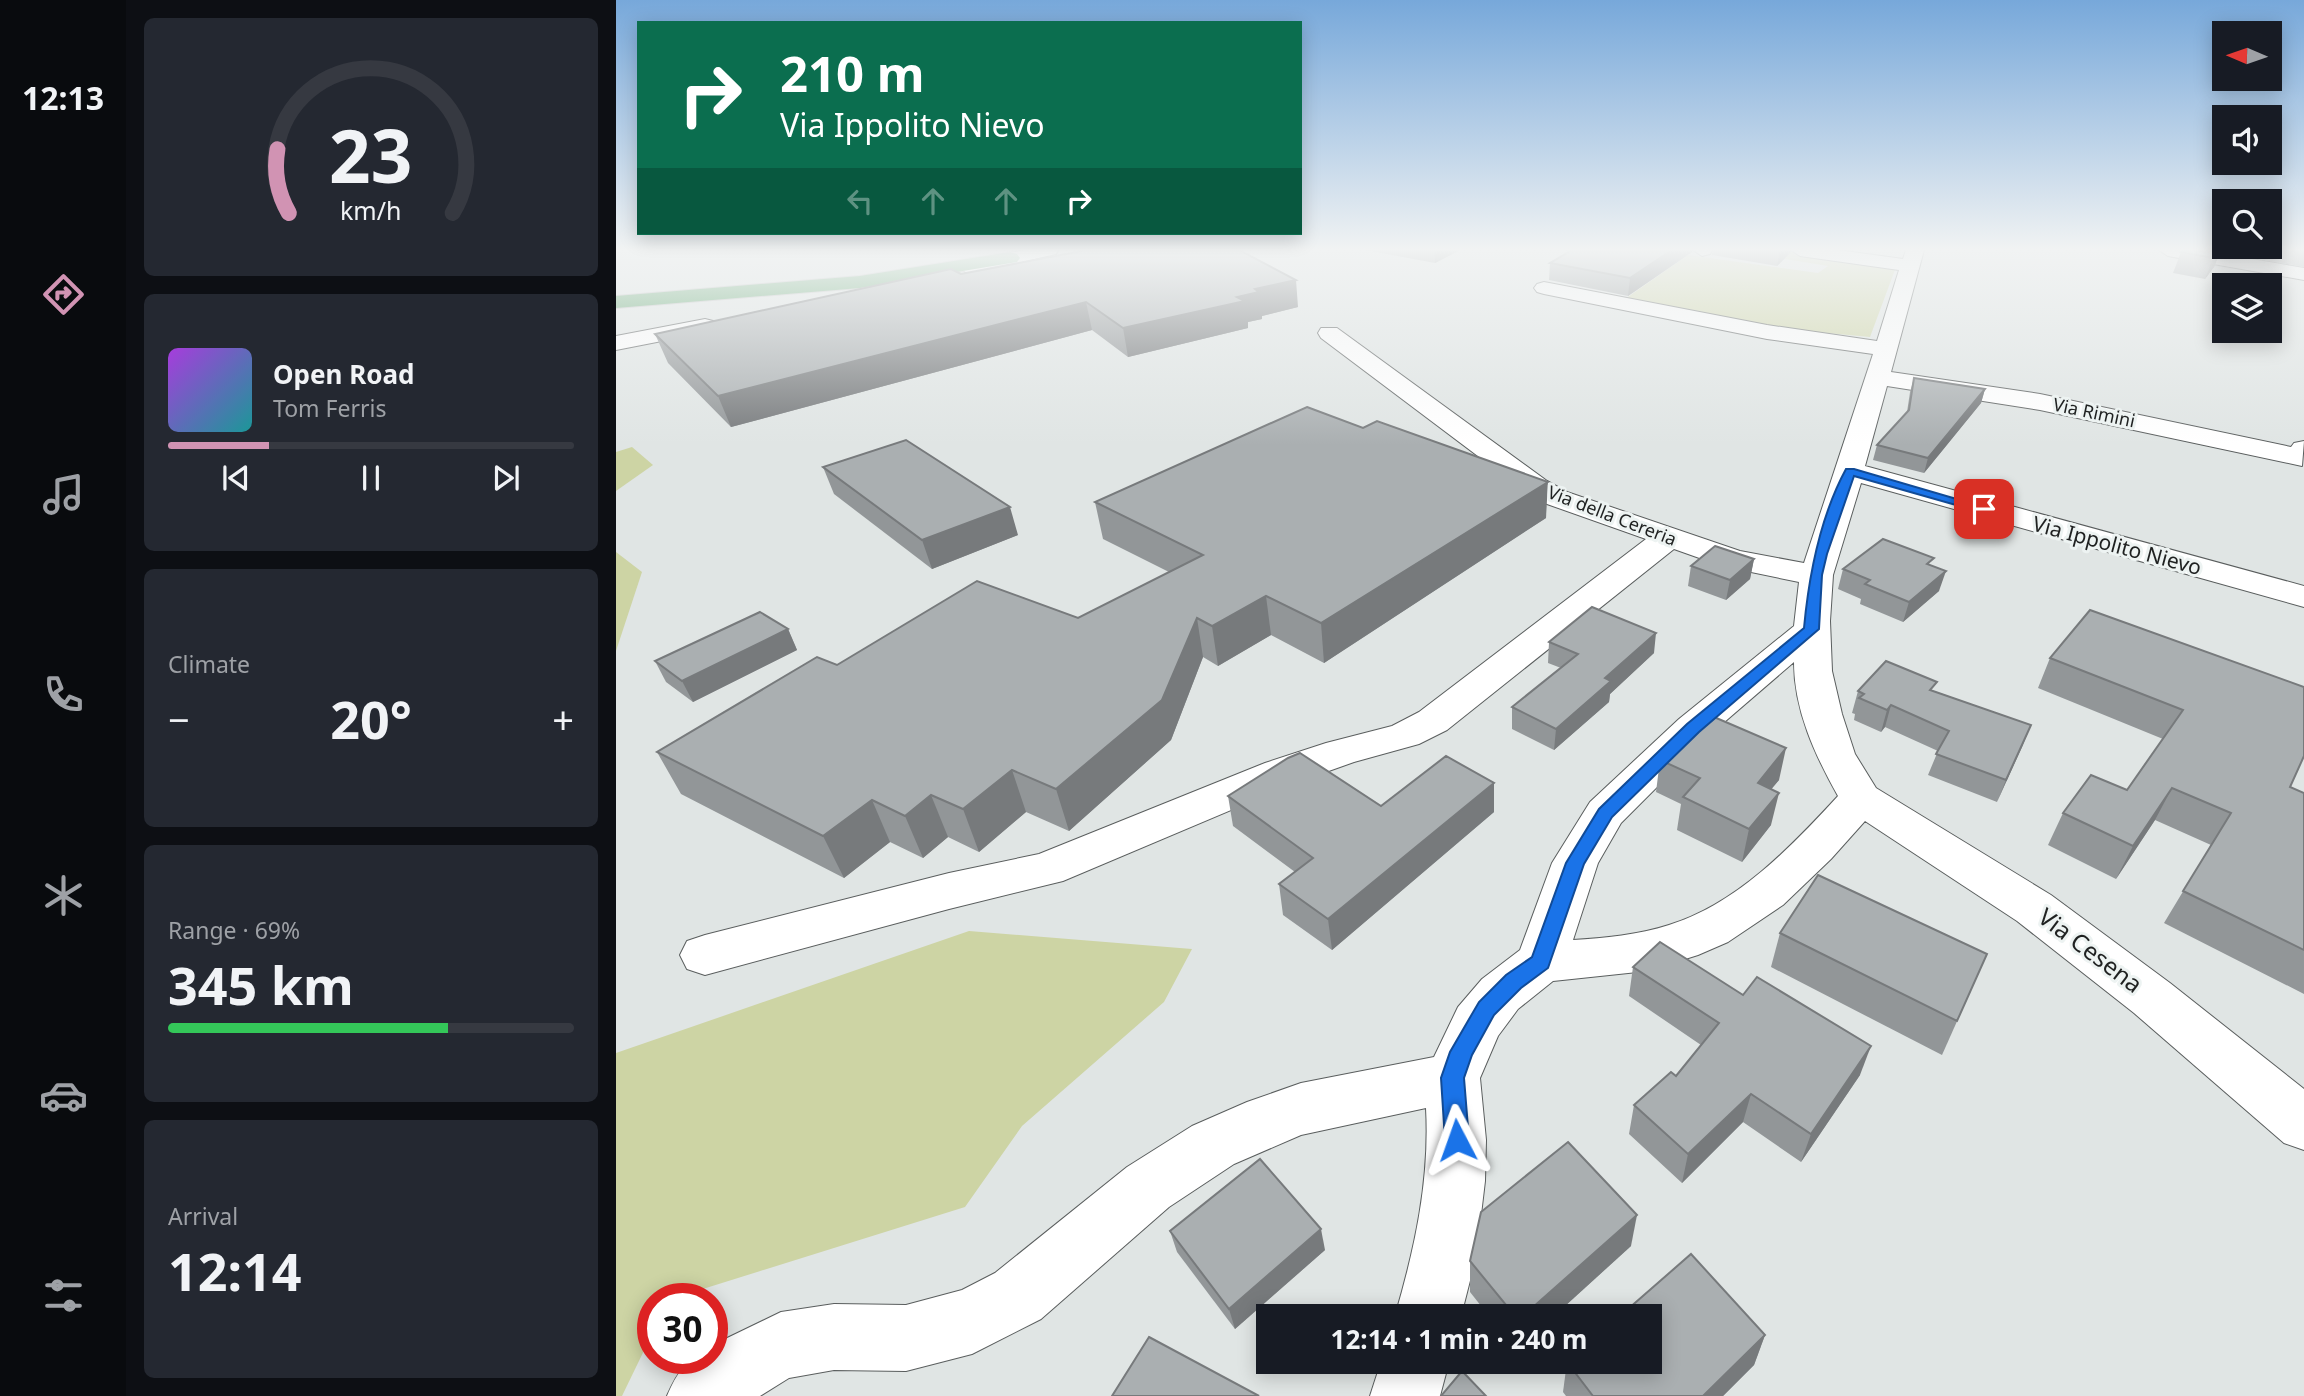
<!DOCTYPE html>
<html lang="en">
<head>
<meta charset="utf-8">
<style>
	:root { --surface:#171b24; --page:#242831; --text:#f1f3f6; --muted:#9ea1a6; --line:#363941; --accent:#d193b3 }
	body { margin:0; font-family:"Noto Sans",sans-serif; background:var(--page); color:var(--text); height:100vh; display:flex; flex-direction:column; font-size:26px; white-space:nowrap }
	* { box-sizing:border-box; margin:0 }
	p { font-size:23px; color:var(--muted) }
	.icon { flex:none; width:38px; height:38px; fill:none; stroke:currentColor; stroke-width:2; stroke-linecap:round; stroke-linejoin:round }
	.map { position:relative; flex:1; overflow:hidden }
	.sheet { display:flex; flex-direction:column; gap:18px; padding:18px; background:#0d0f14; width:490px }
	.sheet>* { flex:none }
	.guide { position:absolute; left:21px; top:21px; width:665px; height:214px; border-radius:0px; box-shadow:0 4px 18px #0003; background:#0b6e4f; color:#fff; overflow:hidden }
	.needle { width:46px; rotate:272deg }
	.fabs { position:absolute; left:1596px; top:21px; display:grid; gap:14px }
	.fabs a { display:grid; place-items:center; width:70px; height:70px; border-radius:0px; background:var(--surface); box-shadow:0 4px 18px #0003; font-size:35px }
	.speed { position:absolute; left:21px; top:1283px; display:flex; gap:14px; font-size:35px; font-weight:700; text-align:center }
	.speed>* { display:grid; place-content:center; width:91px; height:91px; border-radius:50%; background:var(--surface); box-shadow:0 4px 18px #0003; line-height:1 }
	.speed .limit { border:10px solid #d22; background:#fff; color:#111 }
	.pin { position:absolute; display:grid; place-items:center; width:60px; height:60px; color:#fff; margin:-30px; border-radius:14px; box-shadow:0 4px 10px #0006 }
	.me { position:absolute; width:77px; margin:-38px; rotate:356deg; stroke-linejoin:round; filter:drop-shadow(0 0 5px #0008) }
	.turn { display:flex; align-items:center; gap:24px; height:147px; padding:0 28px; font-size:32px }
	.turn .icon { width:91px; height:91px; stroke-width:2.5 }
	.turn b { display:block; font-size:49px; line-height:60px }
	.lanes { display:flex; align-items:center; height:66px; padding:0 28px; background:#0003; justify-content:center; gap:35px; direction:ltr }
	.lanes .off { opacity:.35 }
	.big { font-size:52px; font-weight:700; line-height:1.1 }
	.sheet .widget { flex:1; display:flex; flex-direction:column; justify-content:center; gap:10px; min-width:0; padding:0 24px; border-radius:10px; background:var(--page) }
	.sheet .dial { align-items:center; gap:0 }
	.dial svg { height:182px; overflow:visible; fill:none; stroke:var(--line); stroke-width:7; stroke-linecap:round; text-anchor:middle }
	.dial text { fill:var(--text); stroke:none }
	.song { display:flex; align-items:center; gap:21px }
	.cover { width:84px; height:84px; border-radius:10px; background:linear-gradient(135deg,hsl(280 70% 55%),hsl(180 70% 35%)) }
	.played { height:7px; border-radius:4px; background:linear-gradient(90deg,var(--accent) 25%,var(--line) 25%) }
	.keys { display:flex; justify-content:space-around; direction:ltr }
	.heat { display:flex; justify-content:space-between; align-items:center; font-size:38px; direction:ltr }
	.charge { height:10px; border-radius:5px; background:linear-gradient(90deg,#34c759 69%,var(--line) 0) }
	.trip { position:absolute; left:640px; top:1304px; width:406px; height:70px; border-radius:0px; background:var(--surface); box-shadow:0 4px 18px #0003; font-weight:700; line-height:70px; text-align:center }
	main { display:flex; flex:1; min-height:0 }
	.tab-bar { display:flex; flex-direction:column; width:126px; justify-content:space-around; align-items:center; background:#090b0e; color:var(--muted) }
	.tab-bar .icon { width:49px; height:49px }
	.tab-bar .on { color:var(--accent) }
	.tab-bar b { font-size:32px; color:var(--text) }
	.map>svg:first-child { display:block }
	.green { fill:#cdd4a4 }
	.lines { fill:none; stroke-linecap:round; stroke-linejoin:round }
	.minor-casing { stroke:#5a5e5e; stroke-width:2 }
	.highway-casing { stroke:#c0c1c1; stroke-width:2 }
	.minor { fill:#fff; fill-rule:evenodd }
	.highway { fill:#55a065; fill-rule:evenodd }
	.wall { fill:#929698 }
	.shaded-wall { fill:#777a7c }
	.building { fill:#aaafb1; stroke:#777a7c; stroke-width:2 }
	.route { fill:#1a73e8; stroke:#114b97; stroke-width:2 }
	.labels { text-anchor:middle; stroke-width:6; stroke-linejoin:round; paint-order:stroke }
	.far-street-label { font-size:18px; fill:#1f2121; stroke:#edf3f2 }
	.street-label { font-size:21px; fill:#1f2121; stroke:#edf3f2 }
	.near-street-label { font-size:24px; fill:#1f2121; stroke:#edf3f2 }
</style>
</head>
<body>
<main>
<nav class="tab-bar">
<b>12:13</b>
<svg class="icon on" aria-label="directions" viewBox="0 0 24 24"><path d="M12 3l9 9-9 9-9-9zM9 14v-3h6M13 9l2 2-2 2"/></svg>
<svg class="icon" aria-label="music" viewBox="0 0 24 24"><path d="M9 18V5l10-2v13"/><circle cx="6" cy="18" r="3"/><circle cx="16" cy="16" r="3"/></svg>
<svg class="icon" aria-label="phone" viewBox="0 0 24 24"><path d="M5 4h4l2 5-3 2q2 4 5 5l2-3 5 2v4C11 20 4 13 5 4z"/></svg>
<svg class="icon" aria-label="climate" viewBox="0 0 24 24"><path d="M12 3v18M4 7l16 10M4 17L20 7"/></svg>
<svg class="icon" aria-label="car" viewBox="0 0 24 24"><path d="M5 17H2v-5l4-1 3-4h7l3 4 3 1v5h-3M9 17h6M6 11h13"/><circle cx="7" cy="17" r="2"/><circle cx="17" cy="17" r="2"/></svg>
<svg class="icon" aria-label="filters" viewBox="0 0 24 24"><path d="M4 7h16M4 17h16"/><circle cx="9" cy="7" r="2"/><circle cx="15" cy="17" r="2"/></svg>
</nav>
<section class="sheet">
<div class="widget dial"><svg viewBox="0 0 100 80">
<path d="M14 69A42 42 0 1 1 86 69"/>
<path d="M14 69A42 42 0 0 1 9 41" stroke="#d193b3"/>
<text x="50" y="56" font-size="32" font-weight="700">23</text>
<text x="50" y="72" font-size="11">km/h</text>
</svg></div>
<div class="widget">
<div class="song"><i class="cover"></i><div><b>Open Road</b><p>Tom Ferris</p></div></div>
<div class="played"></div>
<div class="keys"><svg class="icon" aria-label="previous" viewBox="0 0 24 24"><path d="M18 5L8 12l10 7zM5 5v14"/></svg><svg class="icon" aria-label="pause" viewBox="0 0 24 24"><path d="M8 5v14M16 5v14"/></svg><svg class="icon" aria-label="next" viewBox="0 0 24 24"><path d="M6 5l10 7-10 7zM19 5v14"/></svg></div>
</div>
<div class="widget"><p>Climate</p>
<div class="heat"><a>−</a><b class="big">20°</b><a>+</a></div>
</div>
<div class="widget"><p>Range · 69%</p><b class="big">345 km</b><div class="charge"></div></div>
<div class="widget"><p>Arrival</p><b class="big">12:14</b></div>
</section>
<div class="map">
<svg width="1688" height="1396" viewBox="0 0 1688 1396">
	<rect width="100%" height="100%" fill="#e0e5e4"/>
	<g class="green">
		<path d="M 1168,250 L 1280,267 L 1254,337 L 1179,330 L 1009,299 L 1072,255 L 1202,273 L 1212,266 L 1134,253 Z"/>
		<path d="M 16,447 L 37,465 L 0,491 L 0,452 Z"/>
		<path d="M 0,552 L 26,572 L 0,651 Z"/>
		<path d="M 353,931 L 576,949 L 548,1002 L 406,1126 L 349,1207 L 58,1298 L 37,1298 L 37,1332 L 6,1396 L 0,1396 L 0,1053 Z"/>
	</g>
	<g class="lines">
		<defs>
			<g id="minor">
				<path d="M 408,250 L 442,250 L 440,254 L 353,274 L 343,268 L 346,264 Z"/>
				<path d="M 1077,250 L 1096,250 L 1094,254 L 1086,256 Z"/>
				<path d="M 1175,250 L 1222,250 L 1287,259 L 1290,250 L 1308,250 L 1275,372 L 1424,394 L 1675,447 L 1678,443 L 1688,441 L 1686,466 L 1424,410 L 1271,386 L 1249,466 L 1688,586 L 1688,607 L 1245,483 L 1217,575 L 1214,621 L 1216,671 L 1226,714 L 1239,754 L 1260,788 L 1435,895 L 1554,983 L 1688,1089 L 1688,1150 L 1668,1143 L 1518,1013 L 1401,921 L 1249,821 L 1215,859 L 1167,905 L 1112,942 L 1082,955 L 1031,971 L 937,981 L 902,1009 L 882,1036 L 864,1078 L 870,1140 L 869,1181 L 860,1257 L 845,1316 L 779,1316 C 799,1248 814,1179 810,1108 L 685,1135 L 618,1164 L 553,1207 L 425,1319 L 356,1354 L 290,1371 L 218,1370 L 173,1378 L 144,1396 L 51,1396 C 61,1373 69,1358 96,1358 L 96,1347 L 105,1341 L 165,1312 L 218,1304 L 290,1305 L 346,1290 L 379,1273 L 511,1167 L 576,1126 L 631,1102 L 685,1083 L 818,1057 L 842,1007 L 866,979 L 904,950 L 936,863 L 974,802 L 1063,719 L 1178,626 L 1183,582 L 1106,566 L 1058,549 L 831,730 L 803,744 L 738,762 L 679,783 L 447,881 L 333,909 L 89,975 L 71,969 L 64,955 L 71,941 L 89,935 L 333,873 L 423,854 L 649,763 L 710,743 L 776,726 L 803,712 L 1030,539 L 931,504 L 911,493 L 705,338 L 702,333 L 705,328 L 721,328 L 931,481 L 951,492 L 1124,551 L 1188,563 L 1257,354 L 1151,339 L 928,294 L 921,292 L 918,288 L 921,284 L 928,282 L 1151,325 L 1261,341 L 1283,270 L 1184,256 ZM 1178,662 C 1178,710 1199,755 1222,796 C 1175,847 1121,904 1053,925 C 1022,935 989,938 957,940 L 982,863 L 1005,823 L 1091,737 Z"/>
				<path d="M 1543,250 L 1584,250 L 1688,268 L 1688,280 L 1552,256 Z"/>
				<path d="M 89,319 L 97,321 L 100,326 L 97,331 L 0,350 L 0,336 Z"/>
				<path d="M 765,1362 L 833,1362 L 824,1396 L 754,1396 Z"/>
			</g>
			<path id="highway" d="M 394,252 L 401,254 L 404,258 L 401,262 L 244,288 L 0,308 L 0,296 L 244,276 Z"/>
		</defs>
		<use href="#minor" class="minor-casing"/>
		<use href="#highway" class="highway-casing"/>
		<use href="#minor" class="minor"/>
		<use href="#highway" class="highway"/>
	</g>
	<g class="wall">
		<path d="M 749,250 L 844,250 L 819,263 Z"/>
		<path d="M 956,250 L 1076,250 L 1076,252 L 1012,296 L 933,280 L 934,263 Z"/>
		<path d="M 1097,250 L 1175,250 L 1174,253 L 1161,266 L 1096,255 Z"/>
		<path d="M 1568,250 L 1688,250 L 1688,267 L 1604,252 L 1598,267 L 1589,279 L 1557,273 L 1565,252 Z"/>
		<path d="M 345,274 L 682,307 L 646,316 L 646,319 L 632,322 L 632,328 L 512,357 L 476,330 L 115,427 L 52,363 L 39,334 Z"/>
		<path d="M 1298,378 L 1369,389 L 1365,403 L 1308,473 L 1257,460 L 1261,445 L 1291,412 L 1294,392 Z"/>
		<path d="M 207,467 L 402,535 L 316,569 L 218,494 Z"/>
		<path d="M 479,502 L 930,518 L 708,663 L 655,635 L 602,666 L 587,657 L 555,740 L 453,831 L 410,812 L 363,852 L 332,837 L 307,858 L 274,842 L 228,878 L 65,794 L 41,752 L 221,665 L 462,618 L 553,572 L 487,539 Z"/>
		<path d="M 1138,559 L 1134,579 L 1110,600 L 1072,586 L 1075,566 Z"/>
		<path d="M 1316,566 L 1323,591 L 1287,622 L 1244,604 L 1245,599 L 1222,589 L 1227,569 Z"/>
		<path d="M 1474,610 L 1674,787 L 1688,793 L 1688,994 L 1548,923 L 1595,845 L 1539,820 L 1500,879 L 1432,845 L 1447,813 L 1511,790 L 1547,739 L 1422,688 L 1434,658 Z"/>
		<path d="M 172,629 L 181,650 L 77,702 L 50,682 L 39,661 Z"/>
		<path d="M 933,642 L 1038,653 L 994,694 L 993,702 L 938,750 L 896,729 L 896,707 L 945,668 L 932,663 Z"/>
		<path d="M 1242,691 L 1318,691 L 1415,725 L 1381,802 L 1312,775 L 1322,751 L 1269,727 L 1265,732 L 1238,720 L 1239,714 L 1236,713 Z"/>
		<path d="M 1044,760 L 1163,780 L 1155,789 L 1155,825 L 1126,862 L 1061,830 L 1065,804 L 1040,792 Z"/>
		<path d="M 878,783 L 878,812 L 716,950 L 667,915 L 663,884 L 679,872 L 617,826 L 612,796 L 765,806 Z"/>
		<path d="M 1164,933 L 1371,954 L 1326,1055 L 1155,967 Z"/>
		<path d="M 1017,967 L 1244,1075 L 1185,1162 L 1127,1122 L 1066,1183 L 1013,1134 L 1018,1105 L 1060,1076 L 1085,1045 L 1013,996 Z"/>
		<path d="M 554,1231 L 709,1250 L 619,1329 L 561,1252 Z"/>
		<path d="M 1015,1246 L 938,1316 L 873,1316 L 854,1292 L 854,1261 Z"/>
		<path d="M 1149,1335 L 1138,1365 L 1107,1396 L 950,1396 L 947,1392 L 951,1362 Z"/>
	</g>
	<g class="shaded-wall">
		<path d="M 818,250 L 844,250 L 819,263 Z"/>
		<path d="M 1056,250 L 1076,250 L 1076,252 L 1012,296 L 1014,278 Z"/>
		<path d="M 1164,250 L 1175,250 L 1174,253 L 1161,266 Z"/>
		<path d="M 1603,250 L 1605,250 L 1598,267 L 1589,279 L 1597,258 Z"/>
		<path d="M 680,280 L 682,307 L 646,316 L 646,319 L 632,322 L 632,328 L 512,357 L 507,328 L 621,297 L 639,289 Z"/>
		<path d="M 470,302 L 476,330 L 115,427 L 102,396 Z"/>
		<path d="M 1369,389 L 1365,403 L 1308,473 L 1312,458 Z"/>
		<path d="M 932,482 L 930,518 L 708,663 L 705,623 Z"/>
		<path d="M 394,507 L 402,535 L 316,569 L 306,540 Z"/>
		<path d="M 1138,559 L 1134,579 L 1110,600 L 1114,580 Z"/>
		<path d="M 1330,571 L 1323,591 L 1287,622 L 1293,602 Z"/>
		<path d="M 650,596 L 655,635 L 602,666 L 596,626 Z"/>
		<path d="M 581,618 L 587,657 L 555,740 L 453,831 L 440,789 Z"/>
		<path d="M 172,629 L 181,650 L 77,702 L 66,681 Z"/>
		<path d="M 1040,633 L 1038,653 L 994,694 L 993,702 L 938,750 L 940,729 L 989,678 Z"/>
		<path d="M 1275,705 L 1269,727 L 1265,732 L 1271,710 Z"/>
		<path d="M 1415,725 L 1406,747 L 1381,802 L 1390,780 Z"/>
		<path d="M 1170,748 L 1163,780 L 1134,815 L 1142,783 Z"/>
		<path d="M 396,770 L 410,812 L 363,852 L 347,809 Z"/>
		<path d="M 878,783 L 878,812 L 716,950 L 712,919 Z"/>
		<path d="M 1556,788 L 1539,820 L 1500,879 L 1517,846 Z"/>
		<path d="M 1163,793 L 1155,825 L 1126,862 L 1133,829 Z"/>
		<path d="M 315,795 L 332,837 L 307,858 L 289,816 Z"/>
		<path d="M 256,800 L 274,842 L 228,878 L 207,836 Z"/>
		<path d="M 1255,1046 L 1244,1075 L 1185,1162 L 1195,1134 Z"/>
		<path d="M 1135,1094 L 1127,1122 L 1066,1183 L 1072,1154 Z"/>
		<path d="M 1021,1215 L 1015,1246 L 938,1316 L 907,1316 Z"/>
		<path d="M 705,1229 L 709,1250 L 619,1329 L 613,1309 Z"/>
		<path d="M 1149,1335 L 1138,1365 L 1107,1396 L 1087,1396 Z"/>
	</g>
	<g class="building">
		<path d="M 471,250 L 623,250 L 680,280 L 639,289 L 643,292 L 621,297 L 629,301 L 507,328 L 470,302 L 102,396 L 39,334 L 335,269 L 345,274 Z"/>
		<path d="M 956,250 L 1056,250 L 1014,278 L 934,263 Z"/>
		<path d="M 1568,250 L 1603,250 L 1597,258 L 1565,252 Z"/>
		<path d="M 1298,378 L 1369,389 L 1312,458 L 1261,445 L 1293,410 Z"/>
		<path d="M 691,407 L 747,428 L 761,421 L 932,482 L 705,623 L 650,596 L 596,626 L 581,618 L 546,700 L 440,789 L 396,770 L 347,809 L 315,795 L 289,816 L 256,800 L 207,836 L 41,752 L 201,657 L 221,665 L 361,581 L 462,618 L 587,555 L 479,502 Z"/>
		<path d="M 290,440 L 394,507 L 306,540 L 207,467 Z"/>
		<path d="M 1267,539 L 1318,558 L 1311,564 L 1330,571 L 1293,602 L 1249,584 L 1254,580 L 1227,569 Z"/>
		<path d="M 1099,546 L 1138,559 L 1114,580 L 1075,566 Z"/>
		<path d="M 976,607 L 1040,633 L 989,678 L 995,681 L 940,729 L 896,707 L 962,654 L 933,642 Z"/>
		<path d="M 1474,610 L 1688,687 L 1688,756 L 1674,787 L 1688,793 L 1688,950 L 1567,891 L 1615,813 L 1556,788 L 1517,846 L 1447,813 L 1475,775 L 1511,790 L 1567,710 L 1434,658 Z"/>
		<path d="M 144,612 L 172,629 L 66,681 L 39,661 Z"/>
		<path d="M 1270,661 L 1321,682 L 1314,690 L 1415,725 L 1390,780 L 1320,754 L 1333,731 L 1275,705 L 1271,710 L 1243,698 L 1248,694 L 1242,691 Z"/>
		<path d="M 1091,714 L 1170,748 L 1142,783 L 1163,793 L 1133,829 L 1067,797 L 1084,778 L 1044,760 Z"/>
		<path d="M 684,753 L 765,806 L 830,756 L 878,783 L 712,919 L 663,884 L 697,858 L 612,796 L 672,758 Z"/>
		<path d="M 1202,875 L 1371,954 L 1341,1021 L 1164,933 Z"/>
		<path d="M 1044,942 L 1127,995 L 1141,977 L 1255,1046 L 1195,1134 L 1135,1094 L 1072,1154 L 1018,1105 L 1055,1072 L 1060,1076 L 1103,1023 L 1017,967 Z"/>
		<path d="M 952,1142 L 1021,1215 L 907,1316 L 899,1316 L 854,1261 L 865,1212 Z"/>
		<path d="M 644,1159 L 705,1229 L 613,1309 L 554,1231 Z"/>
		<path d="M 1075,1254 L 1149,1335 L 1087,1396 L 977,1396 L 951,1362 L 1034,1362 L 1034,1316 L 1004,1316 Z"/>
		<path d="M 533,1337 L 643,1396 L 496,1396 Z"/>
		<path d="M 846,1371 L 870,1396 L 825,1396 Z"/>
	</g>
	<linearGradient id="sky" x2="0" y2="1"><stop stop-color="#77a8da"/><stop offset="0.56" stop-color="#f1f3f3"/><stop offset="1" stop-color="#f1f3f3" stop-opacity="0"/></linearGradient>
	<rect width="1688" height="445" fill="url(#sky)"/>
	<path class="route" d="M 1230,469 L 1238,469 L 1375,509 L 1368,513 L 1238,476 L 1211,554 L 1206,575 L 1203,629 L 1083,732 L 996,817 L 968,864 L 932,968 L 905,988 L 878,1015 L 856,1055 L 848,1078 L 853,1140 L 850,1148 L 841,1151 L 833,1148 L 829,1140 L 825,1078 L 834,1052 L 863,1002 L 890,975 L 916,957 L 950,863 L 983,809 L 1071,724 L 1188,628 C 1193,574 1204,517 1230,469 Z"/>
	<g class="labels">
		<g class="far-street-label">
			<text transform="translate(1478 413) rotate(12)" y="6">Via Rimini</text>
			<text transform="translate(996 516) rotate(21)" y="6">Via della Cereria</text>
		</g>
		<g class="street-label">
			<text transform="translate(1501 546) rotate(15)" y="7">Via Ippolito Nievo</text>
		</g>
		<g class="near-street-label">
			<text transform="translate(1474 951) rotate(37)" y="8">Via Cesena</text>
		</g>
	</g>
</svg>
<div class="fabs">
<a><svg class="needle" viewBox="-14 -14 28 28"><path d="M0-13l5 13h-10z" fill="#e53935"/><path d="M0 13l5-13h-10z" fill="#9ea1a6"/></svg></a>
<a><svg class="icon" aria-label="sound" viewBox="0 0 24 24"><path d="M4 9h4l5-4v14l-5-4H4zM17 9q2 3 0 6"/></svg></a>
<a><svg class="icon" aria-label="search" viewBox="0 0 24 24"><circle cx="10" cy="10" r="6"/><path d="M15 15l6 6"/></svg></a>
<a><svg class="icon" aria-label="layers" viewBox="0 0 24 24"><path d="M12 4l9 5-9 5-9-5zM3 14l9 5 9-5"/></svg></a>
</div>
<div class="speed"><div class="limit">30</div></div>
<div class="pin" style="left:1368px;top:509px;background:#d93025"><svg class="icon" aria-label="arrive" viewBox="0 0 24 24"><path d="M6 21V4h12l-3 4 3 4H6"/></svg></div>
<svg class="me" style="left:841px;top:1140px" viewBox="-20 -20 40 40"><path d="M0-17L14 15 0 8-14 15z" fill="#1a73e8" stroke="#fff" stroke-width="4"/></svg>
<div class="trip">12:14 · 1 min · 240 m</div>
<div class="guide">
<div class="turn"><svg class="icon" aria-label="right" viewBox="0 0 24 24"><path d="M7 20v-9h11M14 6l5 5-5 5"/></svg><div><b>210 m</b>Via Ippolito Nievo</div></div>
<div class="lanes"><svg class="icon off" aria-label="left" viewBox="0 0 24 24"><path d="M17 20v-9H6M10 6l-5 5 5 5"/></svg><svg class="icon off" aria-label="ahead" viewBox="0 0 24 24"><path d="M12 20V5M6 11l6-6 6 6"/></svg><svg class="icon off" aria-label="ahead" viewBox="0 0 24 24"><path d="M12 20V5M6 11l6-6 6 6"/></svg><svg class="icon" aria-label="right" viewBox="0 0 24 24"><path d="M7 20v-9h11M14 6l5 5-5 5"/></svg></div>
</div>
</div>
</main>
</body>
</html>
